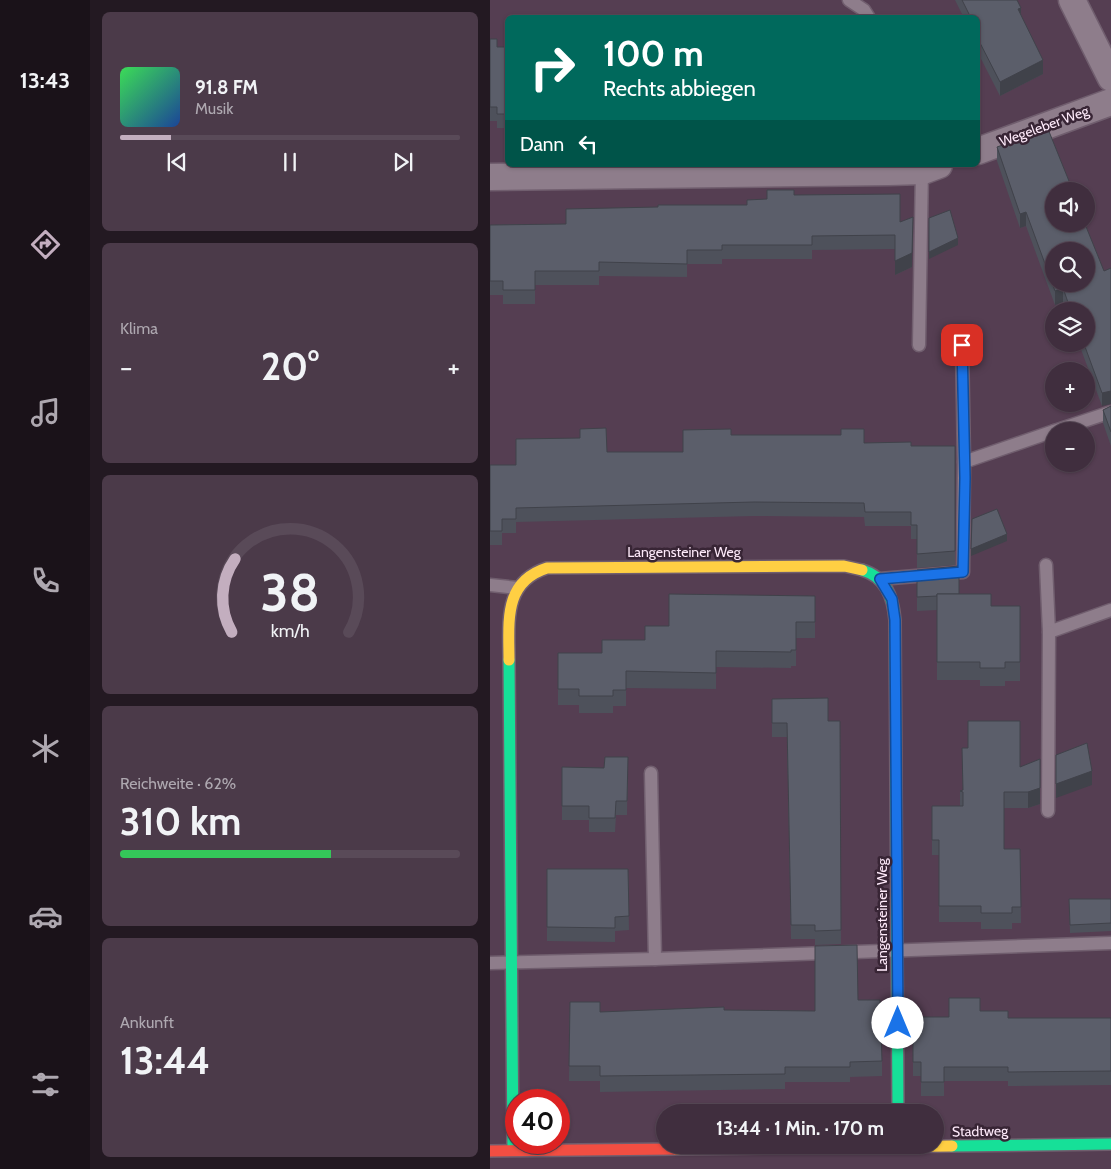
<!DOCTYPE html>
<html lang="de">
<head>
<meta charset="utf-8">
<style>
	:root { --surface:#402e3e; --page:#4b3a49; --text:#f1f3f6; --muted:#aea8b0; --line:#594a58; --accent:#c3aebf }
	body { margin:0; font-family:Cabin,sans-serif; background:var(--page); color:var(--text); height:100vh; display:flex; flex-direction:column; font-size:19px; white-space:nowrap }
	* { box-sizing:border-box; margin:0 }
	p { font-size:16px; color:var(--muted) }
	.icon { flex:none; width:28px; height:28px; fill:none; stroke:currentColor; stroke-width:2; stroke-linecap:round; stroke-linejoin:round }
	.map { position:relative; flex:1; overflow:hidden }
	.details { display:flex; flex-direction:column; gap:12px; padding:12px; background:#231922; width:400px }
	.details>* { flex:none }
	.banner { position:absolute; left:15px; top:15px; width:475px; height:152px; border-radius:8px; box-shadow:0 1px 4px #0004,0 0 0 1px var(--line); background:#00695c; color:#fff; overflow:hidden }
	.buttons { position:absolute; left:555px; top:182px; display:grid; gap:10px }
	.buttons a { display:grid; place-items:center; width:50px; height:50px; border-radius:50%; background:var(--surface); box-shadow:0 1px 4px #0004,0 0 0 1px var(--line); font-size:25px }
	.speed { position:absolute; left:15px; top:1089px; display:flex; gap:10px; font-size:25px; font-weight:700; text-align:center }
	.speed>* { display:grid; place-content:center; width:65px; height:65px; border-radius:50%; background:var(--surface); box-shadow:0 1px 4px #0004,0 0 0 1px var(--line); line-height:1 }
	.speed .limit { border:8px solid #d22; background:#fff; color:#111 }
	.pin { position:absolute; display:grid; place-items:center; width:42px; height:42px; color:#fff; margin:-21px; border-radius:10px; box-shadow:0 2px 8px #0006 }
	.me { position:absolute; width:55px; margin:-28px; rotate:0deg; stroke-linejoin:round; filter:drop-shadow(0 0 4px #0008) }
	.turn { display:flex; align-items:center; gap:18px; height:105px; padding:0 15px; font-size:22px }
	.turn .icon { width:65px; height:65px; stroke-width:2.5 }
	.turn b { display:block; font-size:35px; line-height:42px }
	.then { display:flex; align-items:center; height:48px; padding:0 15px; background:#0003; gap:10px; font-size:19px }
	.big { font-size:38px; font-weight:800; line-height:1.1 }
	.details .widget { flex:1; display:flex; flex-direction:column; justify-content:center; gap:8px; min-width:0; padding:0 18px; border-radius:8px; background:var(--page) }
	.details .dial { align-items:center; gap:0 }
	.dial svg { height:130px; overflow:visible; fill:none; stroke:var(--line); stroke-width:7; stroke-linecap:round; text-anchor:middle }
	.dial text { fill:var(--text); stroke:none }
	.song { display:flex; align-items:center; gap:15px }
	.cover { width:60px; height:60px; border-radius:8px; background:linear-gradient(135deg,hsl(130 70% 55%),hsl(220 70% 35%)) }
	.played { height:5px; border-radius:2px; background:linear-gradient(90deg,var(--accent) 15%,var(--line) 15%) }
	.keys { display:flex; justify-content:space-around; direction:ltr }
	.heat { display:flex; justify-content:space-between; align-items:center; font-size:28px; direction:ltr }
	.charge { height:8px; border-radius:4px; background:linear-gradient(90deg,#34c759 62%,var(--line) 0) }
	.trip { position:absolute; left:166px; top:1104px; width:288px; height:50px; border-radius:25px; background:var(--surface); box-shadow:0 1px 4px #0004,0 0 0 1px var(--line); font-weight:800; line-height:50px; text-align:center }
	main { display:flex; flex:1; min-height:0 }
	.menu { display:flex; flex-direction:column; width:90px; justify-content:space-around; align-items:center; background:#1a1219; color:var(--muted) }
	.menu .icon { width:35px; height:35px }
	.menu .selected { color:var(--accent) }
	.menu b { font-size:22px; color:var(--text) }
	.map>svg:first-child { display:block }
	.lines { fill:none; stroke-linecap:round; stroke-linejoin:round }
	.lane-casing { stroke:#705e6e; stroke-width:15 }
	.street-casing { stroke:#705e6e; stroke-width:29 }
	.fast-casing { stroke:#705e6e; stroke-width:14 }
	.slow-casing { stroke:#705e6e; stroke-width:14 }
	.jam-casing { stroke:#705e6e; stroke-width:14 }
	.lane { stroke:#8e7d8b; stroke-width:12 }
	.street { stroke:#8e7d8b; stroke-width:26 }
	.fast { stroke:#16e098; stroke-width:11 }
	.slow { stroke:#ffcf43; stroke-width:11 }
	.jam { stroke:#f24e42; stroke-width:11 }
	.wall { fill:#4e515b }
	.shaded-wall { fill:#40424a }
	.building { fill:#5b5e6a; stroke:#40424a; fill-rule:evenodd }
	.route-casing { stroke:#114b97; stroke-width:12 }
	.route { stroke:#1a73e8; stroke-width:9 }
	.labels { text-anchor:middle; stroke-width:5; stroke-linejoin:round; paint-order:stroke }
	.street-label { font-size:14px; fill:#feeafa; stroke:#382535 }
</style>
</head>
<body>
<main>
<nav class="menu">
<b>13:43</b>
<svg class="icon selected" aria-label="directions" viewBox="0 0 24 24"><path d="M12 3l9 9-9 9-9-9zM9 14v-3h6M13 9l2 2-2 2"/></svg>
<svg class="icon" aria-label="music" viewBox="0 0 24 24"><path d="M9 18V5l10-2v13"/><circle cx="6" cy="18" r="3"/><circle cx="16" cy="16" r="3"/></svg>
<svg class="icon" aria-label="phone" viewBox="0 0 24 24"><path d="M5 4h4l2 5-3 2q2 4 5 5l2-3 5 2v4C11 20 4 13 5 4z"/></svg>
<svg class="icon" aria-label="climate" viewBox="0 0 24 24"><path d="M12 3v18M4 7l16 10M4 17L20 7"/></svg>
<svg class="icon" aria-label="car" viewBox="0 0 24 24"><path d="M5 17H2v-5l4-1 3-4h7l3 4 3 1v5h-3M9 17h6M6 11h13"/><circle cx="7" cy="17" r="2"/><circle cx="17" cy="17" r="2"/></svg>
<svg class="icon" aria-label="filters" viewBox="0 0 24 24"><path d="M4 7h16M4 17h16"/><circle cx="9" cy="7" r="2"/><circle cx="15" cy="17" r="2"/></svg>
</nav>
<section class="details">
<div class="widget">
<div class="song"><i class="cover"></i><div><b>91.8 FM</b><p>Musik</p></div></div>
<div class="played"></div>
<div class="keys"><svg class="icon" aria-label="previous" viewBox="0 0 24 24"><path d="M18 5L8 12l10 7zM5 5v14"/></svg><svg class="icon" aria-label="pause" viewBox="0 0 24 24"><path d="M8 5v14M16 5v14"/></svg><svg class="icon" aria-label="next" viewBox="0 0 24 24"><path d="M6 5l10 7-10 7zM19 5v14"/></svg></div>
</div>
<div class="widget"><p>Klima</p>
<div class="heat"><a>−</a><b class="big">20°</b><a>+</a></div>
</div>
<div class="widget dial"><svg viewBox="0 0 100 80">
<path d="M14 69A42 42 0 1 1 86 69"/>
<path d="M14 69A42 42 0 0 1 16 24" stroke="#c3aebf"/>
<text x="50" y="56" font-size="32" font-weight="700">38</text>
<text x="50" y="72" font-size="11">km/h</text>
</svg></div>
<div class="widget"><p>Reichweite · 62%</p><b class="big">310 km</b><div class="charge"></div></div>
<div class="widget"><p>Ankunft</p><b class="big">13:44</b></div>
</section>
<div class="map">
<svg width="621" height="1169" viewBox="0 0 621 1169">
	<rect width="100%" height="100%" fill="#553e52"/>
	<g class="lines">
		<defs>
			<g id="lane">
				<path d="M 359,0 L 374,10 L 379,18"/>
				<path d="M 429,345 L 432,168"/>
				<path d="M 472,345 L 474,462"/>
				<path d="M 564,431 L 621,412"/>
				<path d="M 556,565 L 559,632 L 621,610"/>
				<path d="M 390,579 L 473,572 L 474,462 L 564,431"/>
				<path d="M 0,585 L 28,588"/>
				<path d="M 161,773 L 165,959"/>
				<path d="M 558,811 L 559,632"/>
				<path d="M 0,963 L 165,959 L 621,943"/>
			</g>
			<g id="street">
				<path d="M 582,0 L 621,78"/>
				<path d="M 488,151 L 621,102"/>
				<path d="M 0,177 L 399,172 L 433,171 L 449,165"/>
			</g>
			<g id="fast">
				<path d="M 372,570 C 396,577 403,597 405,620 L 408,1112"/>
				<path d="M 19,660 L 23,1150"/>
				<path d="M 462,1146 L 621,1144"/>
			</g>
			<g id="slow">
				<path d="M 19,660 C 19,622 13,582 57,568 L 354,566 L 372,570"/>
				<path d="M 186,1149 L 462,1146"/>
			</g>
			<path id="jam" d="M 0,1151 L 186,1149"/>
		</defs>
		<use href="#lane" class="lane-casing"/>
		<use href="#street" class="street-casing"/>
		<use href="#fast" class="fast-casing"/>
		<use href="#slow" class="slow-casing"/>
		<use href="#jam" class="jam-casing"/>
		<use href="#lane" class="lane"/>
		<use href="#street" class="street"/>
		<use href="#fast" class="fast"/>
		<use href="#slow" class="slow"/>
		<use href="#jam" class="jam"/>
	</g>
	<g class="wall">
		<path d="M 465,0 L 527,0 L 531,16 L 553,74 L 510,96 L 488,53 L 488,18 L 474,18 Z"/>
		<path d="M 0,39 L 7,47 L 18,47 L 18,128 L 7,128 L 7,121 L 0,121 Z"/>
		<path d="M 507,147 L 614,271 L 612,406 L 589,344 L 596,344 L 596,311 L 576,311 L 573,302 L 565,305 L 536,226 L 530,228 L 507,161 Z"/>
		<path d="M 304,195 L 410,222 L 422,267 L 405,275 L 405,249 L 322,250 L 322,259 L 232,259 L 232,264 L 197,264 L 197,277 L 109,276 L 109,285 L 45,285 L 45,304 L 13,304 L 13,295 L 0,295 L 0,225 L 76,224 L 257,205 L 277,199 Z"/>
		<path d="M 621,406 L 621,446 L 613,423 L 613,410 Z"/>
		<path d="M 241,435 L 421,446 L 465,446 L 465,565 L 427,568 L 427,539 L 421,539 L 421,526 L 375,526 L 374,517 L 264,516 L 26,522 L 26,533 L 12,533 L 12,545 L 0,545 L 0,465 L 26,465 L 117,452 L 193,452 Z"/>
		<path d="M 427,570 L 469,594 L 501,606 L 530,606 L 530,681 L 515,681 L 515,686 L 490,686 L 490,680 L 447,680 L 447,610 L 427,611 Z"/>
		<path d="M 325,596 L 325,638 L 306,638 L 306,666 L 301,666 L 301,668 L 226,667 L 226,689 L 136,688 L 136,706 L 123,706 L 123,713 L 89,713 L 89,705 L 68,705 L 68,653 L 112,653 L 155,640 L 179,626 Z"/>
		<path d="M 282,699 L 338,721 L 350,721 L 351,944 L 325,945 L 325,939 L 301,939 L 297,737 L 282,737 Z"/>
		<path d="M 138,757 L 137,815 L 126,815 L 125,832 L 99,832 L 99,820 L 72,820 L 72,767 L 114,768 Z"/>
		<path d="M 530,767 L 550,804 L 538,808 L 514,808 L 514,849 L 530,849 L 531,923 L 522,923 L 522,929 L 491,929 L 491,922 L 449,922 L 449,855 L 442,855 L 442,806 L 470,806 L 470,791 Z"/>
		<path d="M 57,869 L 138,869 L 139,930 L 125,931 L 125,942 L 57,941 Z"/>
		<path d="M 579,899 L 621,899 L 621,931 L 580,933 Z"/>
		<path d="M 368,1000 L 392,1061 L 392,1076 L 360,1077 L 360,1082 L 295,1082 L 295,1089 L 110,1092 L 110,1081 L 79,1081 L 80,1002 L 110,1012 L 234,1010 L 325,1011 Z"/>
		<path d="M 490,1011 L 518,1018 L 621,1018 L 621,1085 L 518,1086 L 518,1081 L 454,1081 L 454,1096 L 431,1096 L 431,1076 L 423,1076 L 423,1017 L 459,1017 Z"/>
	</g>
	<g class="shaded-wall">
		<path d="M 531,8 L 531,22 L 528,9 Z"/>
		<path d="M 553,60 L 553,74 L 510,96 L 510,82 Z"/>
		<path d="M 536,212 L 536,226 L 530,228 L 530,214 Z"/>
		<path d="M 423,217 L 422,267 L 405,275 L 405,261 Z"/>
		<path d="M 468,238 L 468,245 L 439,259 L 439,252 Z"/>
		<path d="M 573,288 L 573,302 L 565,305 L 565,291 Z"/>
		<path d="M 621,391 L 621,404 L 612,406 L 612,393 Z"/>
		<path d="M 517,534 L 517,541 L 481,556 L 481,549 Z"/>
		<path d="M 550,759 L 550,804 L 538,808 L 538,792 Z"/>
		<path d="M 602,771 L 602,785 L 566,798 L 566,784 Z"/>
	</g>
	<g class="building">
		<path d="M 472,0 L 527,0 L 531,8 L 528,9 L 553,60 L 510,82 L 488,39 L 488,18 L 481,18 Z"/>
		<path d="M 0,39 L 7,39 L 7,47 L 18,47 L 18,114 L 7,114 L 7,107 L 0,107 Z"/>
		<path d="M 558,129 L 583,191 L 564,191 L 564,224 L 595,224 L 614,271 L 621,268 L 621,391 L 612,393 L 594,344 L 596,344 L 596,311 L 581,311 L 573,288 L 565,291 L 536,212 L 530,214 L 507,147 ZM 564,251 L 596,251 L 596,284 L 564,284 Z"/>
		<path d="M 277,190 L 304,190 L 304,195 L 410,194 L 410,222 L 423,217 L 422,253 L 405,261 L 405,235 L 322,236 L 322,245 L 232,245 L 232,250 L 197,250 L 197,264 L 109,262 L 109,271 L 45,271 L 45,290 L 13,290 L 13,281 L 0,281 L 0,225 L 76,224 L 76,209 L 168,207 L 168,205 L 257,205 L 257,200 L 277,199 Z"/>
		<path d="M 460,210 L 468,238 L 439,252 L 439,218 Z"/>
		<path d="M 621,406 L 621,432 L 613,410 Z"/>
		<path d="M 116,428 L 117,452 L 193,452 L 193,430 L 241,429 L 241,435 L 351,435 L 351,429 L 374,429 L 374,443 L 421,442 L 421,446 L 465,446 L 465,551 L 427,554 L 427,525 L 421,525 L 421,512 L 375,512 L 374,503 L 264,502 L 26,508 L 26,519 L 12,519 L 12,531 L 0,531 L 0,465 L 26,465 L 26,439 L 90,438 L 90,429 Z"/>
		<path d="M 507,509 L 517,534 L 481,549 L 482,519 Z"/>
		<path d="M 469,566 L 469,594 L 447,594 L 447,596 L 427,597 L 427,570 Z"/>
		<path d="M 179,594 L 325,596 L 325,622 L 306,622 L 306,650 L 301,650 L 301,652 L 226,651 L 226,673 L 136,671 L 136,690 L 123,690 L 123,696 L 89,696 L 89,689 L 68,689 L 68,653 L 112,653 L 112,640 L 155,640 L 155,626 L 179,626 Z"/>
		<path d="M 447,594 L 501,594 L 501,606 L 530,606 L 530,662 L 515,662 L 515,668 L 490,668 L 490,662 L 447,662 Z"/>
		<path d="M 338,698 L 338,721 L 350,721 L 351,930 L 325,931 L 325,925 L 301,925 L 297,723 L 282,723 L 282,699 Z"/>
		<path d="M 478,721 L 530,721 L 530,767 L 550,759 L 550,788 L 538,792 L 514,792 L 514,849 L 530,849 L 531,907 L 522,907 L 522,913 L 491,913 L 491,906 L 449,906 L 449,840 L 442,840 L 442,806 L 473,806 L 473,792 L 470,791 L 473,790 L 472,748 L 478,748 Z"/>
		<path d="M 597,743 L 602,771 L 566,784 L 566,755 Z"/>
		<path d="M 115,757 L 138,757 L 137,801 L 126,801 L 125,818 L 99,818 L 99,806 L 72,806 L 72,767 L 114,768 Z"/>
		<path d="M 57,869 L 138,869 L 139,916 L 125,917 L 125,928 L 57,927 Z"/>
		<path d="M 579,899 L 621,899 L 621,923 L 580,925 Z"/>
		<path d="M 367,945 L 368,1000 L 390,1000 L 392,1061 L 360,1062 L 360,1067 L 295,1067 L 295,1074 L 110,1076 L 110,1066 L 79,1066 L 80,1002 L 110,1002 L 110,1012 L 234,1007 L 234,1010 L 325,1011 L 325,946 Z"/>
		<path d="M 459,998 L 490,998 L 490,1011 L 518,1011 L 518,1018 L 621,1018 L 621,1071 L 518,1072 L 518,1067 L 454,1067 L 454,1082 L 431,1082 L 431,1062 L 423,1062 L 423,1017 L 459,1017 Z"/>
	</g>
	<g class="lines">
		<defs>
			<path id="route" d="M 408,1023 L 405,620 L 402,599 L 390,579 L 473,572 L 475,478 L 472,345"/>
		</defs>
		<use href="#route" class="route-casing"/>
		<use href="#route" class="route"/>
	</g>
	<g class="labels">
		<g class="street-label">
			<text transform="translate(554 126) rotate(-20)" y="5">Wegeleber Weg</text>
			<text x="194" y="557">Langensteiner Weg</text>
			<text transform="translate(392 915) rotate(-90)" y="5">Langensteiner Weg</text>
			<text transform="translate(490 1131) rotate(-1)" y="5">Stadtweg</text>
		</g>
	</g>
</svg>
<div class="buttons">
<a><svg class="icon" aria-label="sound" viewBox="0 0 24 24"><path d="M4 9h4l5-4v14l-5-4H4zM17 9q2 3 0 6"/></svg></a>
<a><svg class="icon" aria-label="search" viewBox="0 0 24 24"><circle cx="10" cy="10" r="6"/><path d="M15 15l6 6"/></svg></a>
<a><svg class="icon" aria-label="layers" viewBox="0 0 24 24"><path d="M12 4l9 5-9 5-9-5zM3 14l9 5 9-5"/></svg></a>
<a>+</a>
<a>−</a>
</div>
<div class="speed"><div class="limit">40</div></div>
<div class="pin" style="left:472px;top:345px;background:#d93025"><svg class="icon" aria-label="arrive" viewBox="0 0 24 24"><path d="M6 21V4h12l-3 4 3 4H6"/></svg></div>
<svg class="me" style="left:408px;top:1023px" viewBox="-20 -20 40 40"><circle r="19" fill="#fff"/><path d="M0-13L10 11 0 6-10 11z" fill="#1a73e8"/></svg>
<div class="trip">13:44 · 1 Min. · 170 m</div>
<div class="banner">
<div class="turn"><svg class="icon" aria-label="right" viewBox="0 0 24 24"><path d="M7 20v-9h11M14 6l5 5-5 5"/></svg><div><b>100 m</b>Rechts abbiegen</div></div>
<div class="then">Dann<svg class="icon" aria-label="left" viewBox="0 0 24 24"><path d="M17 20v-9H6M10 6l-5 5 5 5"/></svg></div>
</div>
</div>
</main>
</body>
</html>
